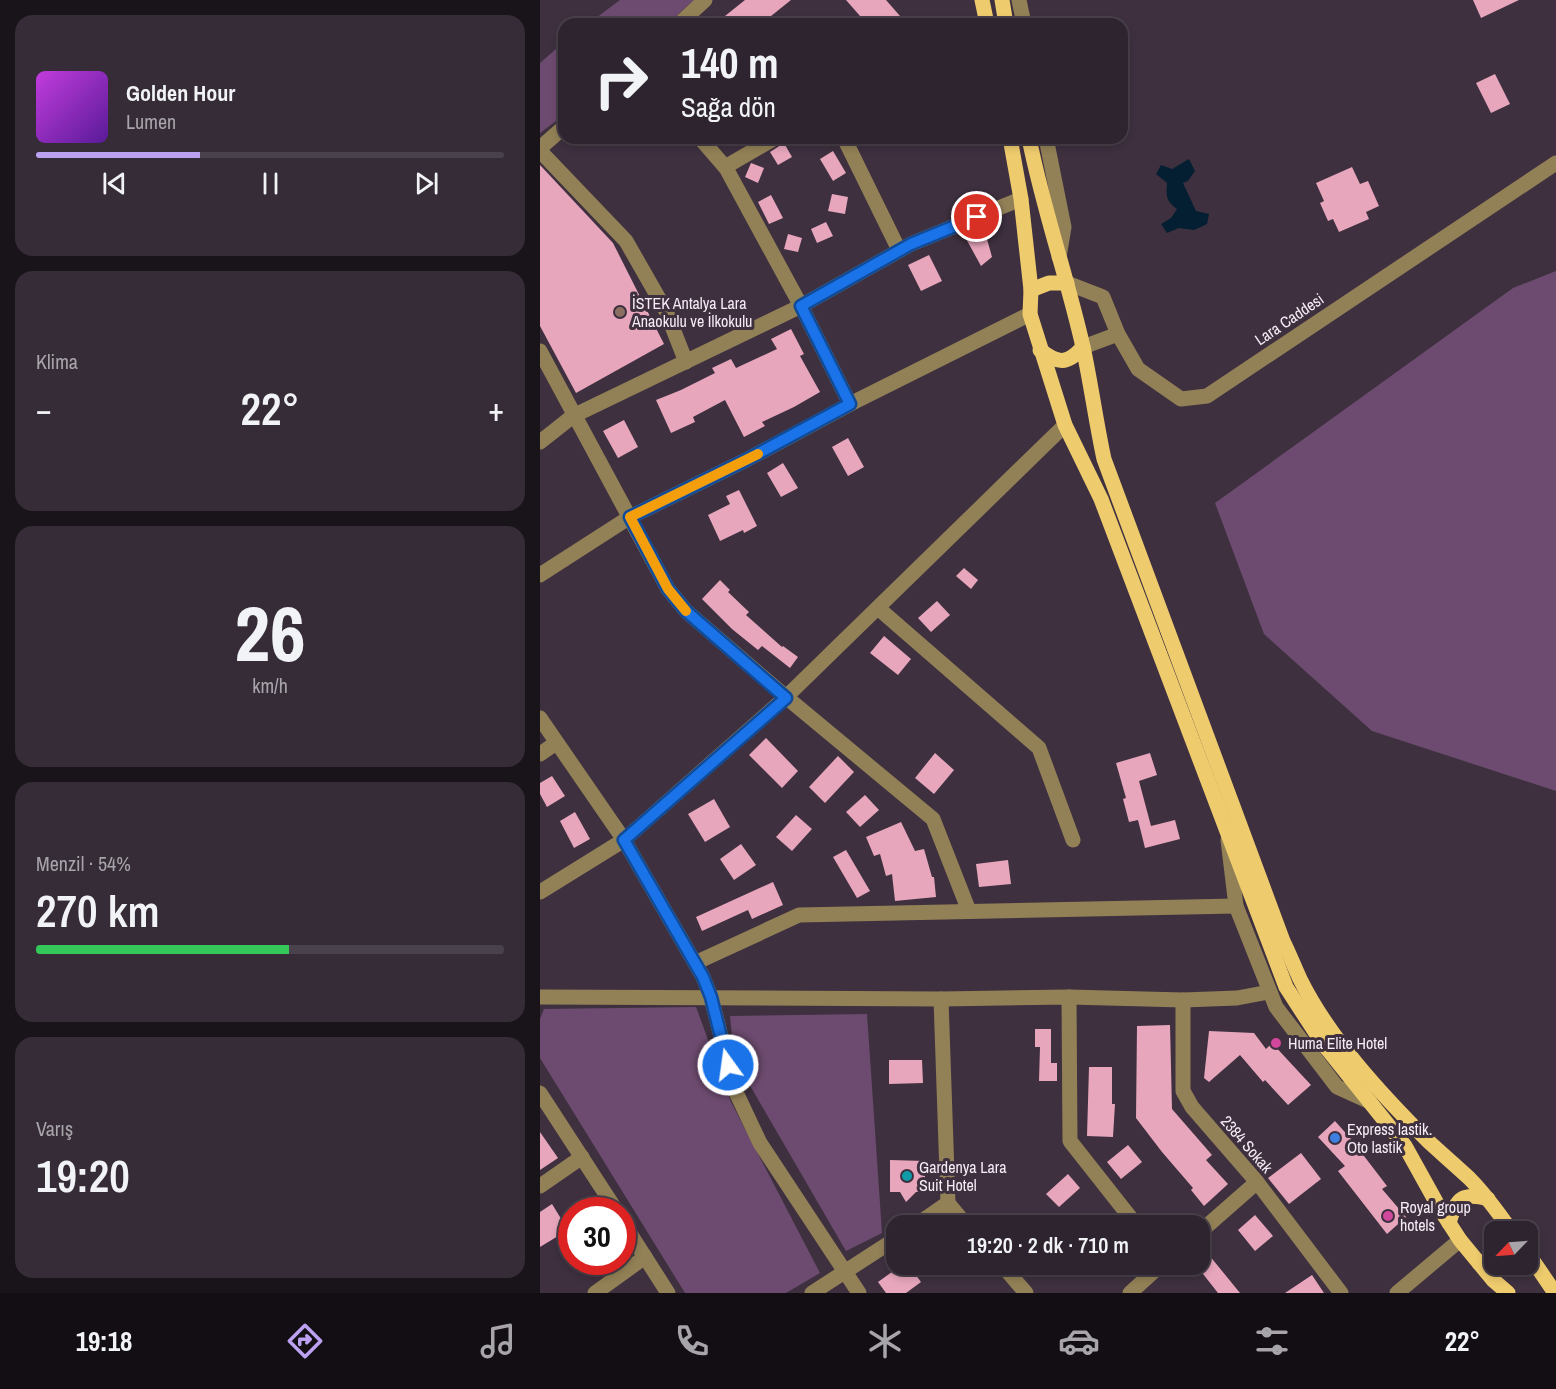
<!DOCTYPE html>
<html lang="tr">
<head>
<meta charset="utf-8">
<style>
	:root { --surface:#2e242f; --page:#362c37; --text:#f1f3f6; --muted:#a7a4aa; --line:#49414b; --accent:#bca0f2 }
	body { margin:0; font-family:"Archivo Narrow",sans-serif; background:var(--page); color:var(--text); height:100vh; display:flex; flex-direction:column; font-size:22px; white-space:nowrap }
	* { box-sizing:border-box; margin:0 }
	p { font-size:20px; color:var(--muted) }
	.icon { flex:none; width:33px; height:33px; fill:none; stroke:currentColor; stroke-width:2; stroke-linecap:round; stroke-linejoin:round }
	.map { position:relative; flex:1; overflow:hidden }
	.side { display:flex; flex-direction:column; gap:15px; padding:15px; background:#19141a; width:540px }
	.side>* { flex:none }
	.guide { position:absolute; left:18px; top:18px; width:570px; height:126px; border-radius:18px; box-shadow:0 3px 9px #0003,0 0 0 2px var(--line); background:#2e242f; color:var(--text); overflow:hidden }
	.needle { width:39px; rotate:245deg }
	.controls { position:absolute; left:944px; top:1221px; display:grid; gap:12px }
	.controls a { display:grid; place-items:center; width:54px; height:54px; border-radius:12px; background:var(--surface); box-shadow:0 3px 9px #0003,0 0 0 2px var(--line); font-size:30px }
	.speed { position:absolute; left:18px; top:1197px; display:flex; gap:12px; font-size:30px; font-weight:700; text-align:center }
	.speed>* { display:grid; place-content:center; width:78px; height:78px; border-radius:50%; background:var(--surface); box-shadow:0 3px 9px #0003,0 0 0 2px var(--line); line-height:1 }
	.speed .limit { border:9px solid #d22; background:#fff; color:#111 }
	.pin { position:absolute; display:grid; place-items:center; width:51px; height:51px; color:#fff; margin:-26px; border:3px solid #fff; border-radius:50%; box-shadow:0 2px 6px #0007 }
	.me { position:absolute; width:66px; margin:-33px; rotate:346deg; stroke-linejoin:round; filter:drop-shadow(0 0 4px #0008) }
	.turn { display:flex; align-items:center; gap:21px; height:126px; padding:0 24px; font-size:27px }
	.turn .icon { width:78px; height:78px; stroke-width:2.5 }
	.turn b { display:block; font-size:42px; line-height:51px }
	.big { font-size:45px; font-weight:600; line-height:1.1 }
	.side .card { flex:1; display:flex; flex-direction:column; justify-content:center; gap:9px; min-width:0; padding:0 21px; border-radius:18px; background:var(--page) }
	.side .dial { align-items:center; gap:0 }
	.dial b { font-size:78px; line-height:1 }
	.song { display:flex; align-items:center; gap:18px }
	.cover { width:72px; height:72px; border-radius:9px; background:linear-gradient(135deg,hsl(290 70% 55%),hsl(270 70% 35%)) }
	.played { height:6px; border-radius:3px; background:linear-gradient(90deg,var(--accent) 35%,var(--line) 35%) }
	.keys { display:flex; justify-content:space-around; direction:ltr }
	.heat { display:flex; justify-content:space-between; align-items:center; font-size:33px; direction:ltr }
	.charge { height:9px; border-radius:4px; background:linear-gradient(90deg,#34c759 54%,var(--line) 0) }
	.trip { position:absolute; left:346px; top:1215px; width:324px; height:60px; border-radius:18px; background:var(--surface); box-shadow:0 3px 9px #0003,0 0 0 2px var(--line); font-weight:600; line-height:60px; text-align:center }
	.tab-bar { display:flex; height:96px; justify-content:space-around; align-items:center; background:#120e13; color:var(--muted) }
	.tab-bar .icon { width:42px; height:42px }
	.tab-bar .on { color:var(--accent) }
	.tab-bar b { font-size:27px; color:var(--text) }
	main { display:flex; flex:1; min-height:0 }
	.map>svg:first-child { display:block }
	.green { fill:#6d4b70 }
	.water { fill:#051f32 }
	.building { fill:#e7a6bc }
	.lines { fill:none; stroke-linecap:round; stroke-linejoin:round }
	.minor { stroke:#928156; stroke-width:15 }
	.major { stroke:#eecb6d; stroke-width:15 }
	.route-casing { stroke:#114b97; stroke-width:15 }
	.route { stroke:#1a73e8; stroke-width:10 }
	.slow { stroke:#f59e0b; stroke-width:10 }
	.education-dot { fill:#8d6e63; stroke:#3e303f; stroke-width:2 }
	.hotel-dot { fill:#d1479c; stroke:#3e303f; stroke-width:2 }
	.shop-dot { fill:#3f7fe0; stroke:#3e303f; stroke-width:2 }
	.culture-dot { fill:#0f9aa8; stroke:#3e303f; stroke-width:2 }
	.labels { text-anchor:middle; stroke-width:6; stroke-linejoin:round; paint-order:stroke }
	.poi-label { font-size:16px; fill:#f5ecf5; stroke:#3e303f; text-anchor:start }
	.street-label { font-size:16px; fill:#f5ecf5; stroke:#3e303f }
</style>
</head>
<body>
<main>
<section class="side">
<div class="card">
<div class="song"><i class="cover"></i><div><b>Golden Hour</b><p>Lumen</p></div></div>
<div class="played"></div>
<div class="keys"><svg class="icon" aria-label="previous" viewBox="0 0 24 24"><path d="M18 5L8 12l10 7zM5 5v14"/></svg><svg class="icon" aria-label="pause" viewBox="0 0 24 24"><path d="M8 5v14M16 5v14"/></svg><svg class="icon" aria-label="next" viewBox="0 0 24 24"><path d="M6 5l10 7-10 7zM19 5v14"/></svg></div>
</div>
<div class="card"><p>Klima</p>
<div class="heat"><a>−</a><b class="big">22°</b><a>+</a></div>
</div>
<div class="card dial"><b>26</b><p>km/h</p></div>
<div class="card"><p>Menzil · 54%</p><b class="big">270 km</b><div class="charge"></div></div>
<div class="card"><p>Varış</p><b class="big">19:20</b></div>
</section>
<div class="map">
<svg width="1016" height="1293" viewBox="0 0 1016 1293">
	<rect width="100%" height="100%" fill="#3e303f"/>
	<g class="green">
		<path d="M 80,0 L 154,0 L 127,24 L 48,24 Z"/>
		<path d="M 24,42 L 24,115 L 0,133 L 0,63 Z"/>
		<path d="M 1016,271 L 1016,791 L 832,731 L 724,634 L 675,503 L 973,288 Z"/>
		<path d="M 156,1007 L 191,1102 L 280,1273 L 246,1293 L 145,1293 L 0,1058 L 0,1019 L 4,1009 Z"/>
		<path d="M 327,1014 L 342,1233 L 306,1251 L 194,1058 L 190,1016 Z"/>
	</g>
	<path class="water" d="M 649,159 L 655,171 L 648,181 L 643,183 L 656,211 L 669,214 L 667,224 L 654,230 L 639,228 L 627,233 L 621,224 L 631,218 L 637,209 C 626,201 626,196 627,183 L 616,174 L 621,165 L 632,169 Z"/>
	<g class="building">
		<path d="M 205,0 L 251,0 L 221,24 L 175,24 Z"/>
		<path d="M 306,0 L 346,0 L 367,24 L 327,24 Z"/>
		<path d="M 933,0 L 979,0 L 941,18 Z"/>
		<path d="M 955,74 L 970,104 L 951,113 L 936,83 Z"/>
		<path d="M 244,143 L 252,157 L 238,165 L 230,152 Z"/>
		<path d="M 293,151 L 306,173 L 293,181 L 280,159 Z"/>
		<path d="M 211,163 L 224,168 L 218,183 L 205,177 Z"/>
		<path d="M 0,165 L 73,243 L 124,344 L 36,393 L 0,326 Z"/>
		<path d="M 812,167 L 820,184 L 828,181 L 839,206 L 826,212 L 829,219 L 799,232 L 793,219 L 788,221 L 780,203 L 784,201 L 776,183 Z"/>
		<path d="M 292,194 L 308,197 L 305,214 L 288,211 Z"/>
		<path d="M 231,195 L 243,218 L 229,224 L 218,202 Z"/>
		<path d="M 286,222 L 293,236 L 277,243 L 271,229 Z"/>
		<path d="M 443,225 L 452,257 L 441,266 L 424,235 Z"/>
		<path d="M 248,234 L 262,238 L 258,252 L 244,249 Z"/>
		<path d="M 389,255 L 402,281 L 381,291 L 368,265 Z"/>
		<path d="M 251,329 L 264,354 L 260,356 L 280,392 L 254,407 L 222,422 L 225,426 L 204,437 L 185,400 L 153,417 L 155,422 L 131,433 L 116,400 L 141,390 L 175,373 L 172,368 L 191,359 L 196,368 L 237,349 L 231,339 Z"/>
		<path d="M 84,420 L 98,447 L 78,458 L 63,431 Z"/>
		<path d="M 308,438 L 324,467 L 308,476 L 292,447 Z"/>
		<path d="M 243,463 L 258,488 L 241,497 L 227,473 Z"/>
		<path d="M 199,490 L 217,526 L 204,533 L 203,530 L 180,541 L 168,515 L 190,504 L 186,496 Z"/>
		<path d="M 424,568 L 438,580 L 431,589 L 416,576 Z"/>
		<path d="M 180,580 L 190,590 L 188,592 L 209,612 L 206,615 L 242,647 L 243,646 L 258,657 L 250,668 L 222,646 L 218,650 L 192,629 L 162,599 Z"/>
		<path d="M 397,601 L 410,615 L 391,632 L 378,618 Z"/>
		<path d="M 344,636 L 371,659 L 358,675 L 330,653 Z"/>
		<path d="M 226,738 L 258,771 L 242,788 L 209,755 Z"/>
		<path d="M 395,753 L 414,770 L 394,794 L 375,778 Z"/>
		<path d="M 610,753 L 617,775 L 599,781 L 611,826 L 635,820 L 640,839 L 605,848 L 598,820 L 589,822 L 583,799 L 586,798 L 576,763 Z"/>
		<path d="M 298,756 L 314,772 L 285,803 L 269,787 Z"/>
		<path d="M 12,776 L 25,796 L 7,807 L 0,794 L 0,783 Z"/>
		<path d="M 325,795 L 339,810 L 320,827 L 306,812 Z"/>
		<path d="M 174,799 L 190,827 L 165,842 L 148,814 Z"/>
		<path d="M 35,812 L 50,839 L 34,848 L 20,821 Z"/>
		<path d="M 256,815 L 272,829 L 252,851 L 236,837 Z"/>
		<path d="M 361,822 L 375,851 L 384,849 L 392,877 L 394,877 L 396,897 L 355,901 L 352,874 L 346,876 L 340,854 L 334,856 L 326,837 Z"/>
		<path d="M 201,844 L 216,865 L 194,880 L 180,859 Z"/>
		<path d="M 306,850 L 330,891 L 317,898 L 293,857 Z"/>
		<path d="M 468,860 L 471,884 L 439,887 L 436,864 Z"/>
		<path d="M 233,882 L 243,905 L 212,919 L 208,910 L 162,931 L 156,917 Z"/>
		<path d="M 630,1025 L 632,1109 L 672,1155 L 666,1160 L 688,1184 L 664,1206 L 651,1190 L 653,1188 L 622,1152 L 596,1118 L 597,1026 Z"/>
		<path d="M 495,1029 L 511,1029 L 511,1063 L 517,1063 L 517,1081 L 499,1081 L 500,1047 L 495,1047 Z"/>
		<path d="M 669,1031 L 714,1033 L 726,1049 L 732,1043 L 771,1085 L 748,1105 L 725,1080 L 723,1082 L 700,1055 L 669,1082 L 664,1078 Z"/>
		<path d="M 349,1060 L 382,1060 L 383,1083 L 349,1084 Z"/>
		<path d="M 549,1067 L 572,1067 L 572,1104 L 575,1104 L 573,1137 L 547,1136 Z"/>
		<path d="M 795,1121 L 811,1139 L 847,1186 L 842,1189 L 866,1217 L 847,1234 L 798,1171 L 805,1166 L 778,1137 Z"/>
		<path d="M 0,1132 L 18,1158 L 0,1170 Z"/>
		<path d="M 588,1145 L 602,1162 L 581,1179 L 567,1162 Z"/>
		<path d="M 761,1153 L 781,1179 L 749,1204 L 728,1178 Z"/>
		<path d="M 350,1160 L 385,1161 L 385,1192 L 376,1192 L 366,1202 L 360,1192 L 350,1192 Z"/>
		<path d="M 528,1174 L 540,1188 L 519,1207 L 506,1194 Z"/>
		<path d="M 12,1204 L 28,1230 L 0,1247 L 0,1212 Z"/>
		<path d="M 715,1215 L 733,1236 L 715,1251 L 698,1230 Z"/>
		<path d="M 669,1255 L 700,1293 L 678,1293 L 656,1265 L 660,1264 L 660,1262 Z"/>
		<path d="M 363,1264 L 368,1264 L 381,1282 L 366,1293 L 346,1293 L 338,1282 Z"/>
		<path d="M 772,1275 L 784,1293 L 745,1293 Z"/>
	</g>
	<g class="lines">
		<g class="minor">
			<path d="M 479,0 L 484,24"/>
			<path d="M 139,24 L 165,0"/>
			<path d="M 160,138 L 186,168 L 261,306 L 310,404"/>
			<path d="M 304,138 L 359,250"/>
			<path d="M 506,138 L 524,227 L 519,257"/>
			<path d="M 0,148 L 24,127"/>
			<path d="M 0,151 L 86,241 L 126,311 L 146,362"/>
			<path d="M 185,167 L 235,138"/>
			<path d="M 527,283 L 563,297 L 578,334 L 598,369 L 641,399 L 667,396 L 1016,163"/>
			<path d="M 543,347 L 578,334"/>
			<path d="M 0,351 L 128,589 L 146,611 L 246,697 L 393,819 L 429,911"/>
			<path d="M 0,442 L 33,416 L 261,306 L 371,244 L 481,199"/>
			<path d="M 0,575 L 90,517 L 206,460 L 318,400 L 490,314"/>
			<path d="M 338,608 L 499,748 L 533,840"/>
			<path d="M 0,718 L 84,840 L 163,977 L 171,997 L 194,1088 L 220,1143 L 319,1293"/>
			<path d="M 0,754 L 16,743"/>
			<path d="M 688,840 L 696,906 L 736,1007 L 797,1087 L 830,1102"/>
			<path d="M 0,892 L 84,840 L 246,697 L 525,425"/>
			<path d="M 155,963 L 259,915 L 696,906"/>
			<path d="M 0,997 L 401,999 L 529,997 L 643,1000 L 697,998 L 729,992"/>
			<path d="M 529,997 L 530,1141 L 597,1226"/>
			<path d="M 401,999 L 408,1203 L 427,1226"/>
			<path d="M 643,1000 L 643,1091 L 652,1107 L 717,1182 L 801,1293"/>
			<path d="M 0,1093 L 76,1210"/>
			<path d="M 0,1186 L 42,1157"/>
			<path d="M 82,1221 L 128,1293"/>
			<path d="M 375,1226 L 408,1203"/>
			<path d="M 660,1232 L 717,1182"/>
			<path d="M 461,1264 L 486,1293"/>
			<path d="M 55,1293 L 105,1257"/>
			<path d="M 272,1293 L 357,1238"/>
			<path d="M 590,1293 L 622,1264"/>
			<path d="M 857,1293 L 920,1240"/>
		</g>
		<g class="major">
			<path d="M 442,0 L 447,24"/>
			<path d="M 462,0 L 466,24"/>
			<path d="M 470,138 L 481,199 L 491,290 L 490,314 L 525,425 L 561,499 L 746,987 L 781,1041 L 865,1146 L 900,1209 L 920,1240 L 953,1280 L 968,1293"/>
			<path d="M 489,138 C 503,209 527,276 543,347 C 551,384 556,422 564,459 L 743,941 C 749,953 754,966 760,979 C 789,1038 841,1094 888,1141 C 901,1153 915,1165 929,1178 C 945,1194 958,1212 972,1232"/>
			<path d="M 491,290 L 509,283 L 527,283"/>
			<path d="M 500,350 C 518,364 527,365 543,347"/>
			<path d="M 909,1223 C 916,1198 923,1192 948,1199"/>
			<path d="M 987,1252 L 1015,1293"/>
			<path d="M 939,1263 L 954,1259"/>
		</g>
	</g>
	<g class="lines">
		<defs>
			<path id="route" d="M 188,1065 L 171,997 L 163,977 L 84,840 L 246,698 L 146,611 L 128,589 L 90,517 L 206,460 L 310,404 L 261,306 L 371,244 L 437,217"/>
		</defs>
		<use href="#route" class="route-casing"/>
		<use href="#route" class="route"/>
		<path class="slow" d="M 146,611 L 128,589 L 90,517 L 218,454"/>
	</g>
	<circle class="education-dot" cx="80" cy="312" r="6"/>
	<g class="hotel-dot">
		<circle cx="736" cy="1043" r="6"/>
		<circle cx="848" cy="1216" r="6"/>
	</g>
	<circle class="shop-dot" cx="795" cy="1138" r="6"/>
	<circle class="culture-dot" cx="367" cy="1176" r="6"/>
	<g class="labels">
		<g class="poi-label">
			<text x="92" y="309">İSTEK Antalya Lara<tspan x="92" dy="18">Anaokulu ve İlkokulu</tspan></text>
			<text x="748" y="1049">Huma Elite Hotel</text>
			<text x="807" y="1135">Express lastik.<tspan x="807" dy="18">Oto lastik</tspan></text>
			<text x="379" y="1173">Gardenya Lara<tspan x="379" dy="18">Suit Hotel</tspan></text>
			<text x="860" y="1213">Royal group<tspan x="860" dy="18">hotels</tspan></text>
		</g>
		<g class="street-label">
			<text transform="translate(749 319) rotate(-34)" y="6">Lara Caddesi</text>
			<text transform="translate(707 1144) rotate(49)" y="6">2384 Sokak</text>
		</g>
	</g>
</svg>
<div class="controls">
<a><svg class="needle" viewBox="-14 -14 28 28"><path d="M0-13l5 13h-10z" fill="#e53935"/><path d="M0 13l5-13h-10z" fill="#a7a4aa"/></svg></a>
</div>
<div class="speed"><div class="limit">30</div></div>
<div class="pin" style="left:437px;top:217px;background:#d93025"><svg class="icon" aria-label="arrive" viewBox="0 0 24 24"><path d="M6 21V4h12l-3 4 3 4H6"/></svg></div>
<svg class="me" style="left:188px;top:1065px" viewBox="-20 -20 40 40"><circle r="17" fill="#1a73e8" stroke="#fff" stroke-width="3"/><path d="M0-11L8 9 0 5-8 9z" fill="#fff"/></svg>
<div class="trip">19:20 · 2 dk · 710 m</div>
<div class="guide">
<div class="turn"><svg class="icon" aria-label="right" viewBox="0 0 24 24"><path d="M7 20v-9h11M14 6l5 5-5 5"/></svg><div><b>140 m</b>Sağa dön</div></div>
</div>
</div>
</main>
<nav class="tab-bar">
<b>19:18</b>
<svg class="icon on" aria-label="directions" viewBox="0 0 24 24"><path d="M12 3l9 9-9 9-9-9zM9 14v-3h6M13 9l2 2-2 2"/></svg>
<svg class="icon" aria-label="music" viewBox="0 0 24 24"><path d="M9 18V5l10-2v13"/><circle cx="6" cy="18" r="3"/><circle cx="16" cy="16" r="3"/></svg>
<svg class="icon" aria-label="phone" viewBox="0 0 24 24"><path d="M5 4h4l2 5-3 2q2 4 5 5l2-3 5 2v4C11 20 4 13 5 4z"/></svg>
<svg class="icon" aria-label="climate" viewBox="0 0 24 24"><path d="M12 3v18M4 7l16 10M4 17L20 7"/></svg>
<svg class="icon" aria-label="car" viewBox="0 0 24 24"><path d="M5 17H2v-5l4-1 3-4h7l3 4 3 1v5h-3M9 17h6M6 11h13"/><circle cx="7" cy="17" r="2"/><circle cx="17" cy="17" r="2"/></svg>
<svg class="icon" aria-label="filters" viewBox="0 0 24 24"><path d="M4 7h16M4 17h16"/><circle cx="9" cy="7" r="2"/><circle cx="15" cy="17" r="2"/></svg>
<b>22°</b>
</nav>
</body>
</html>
